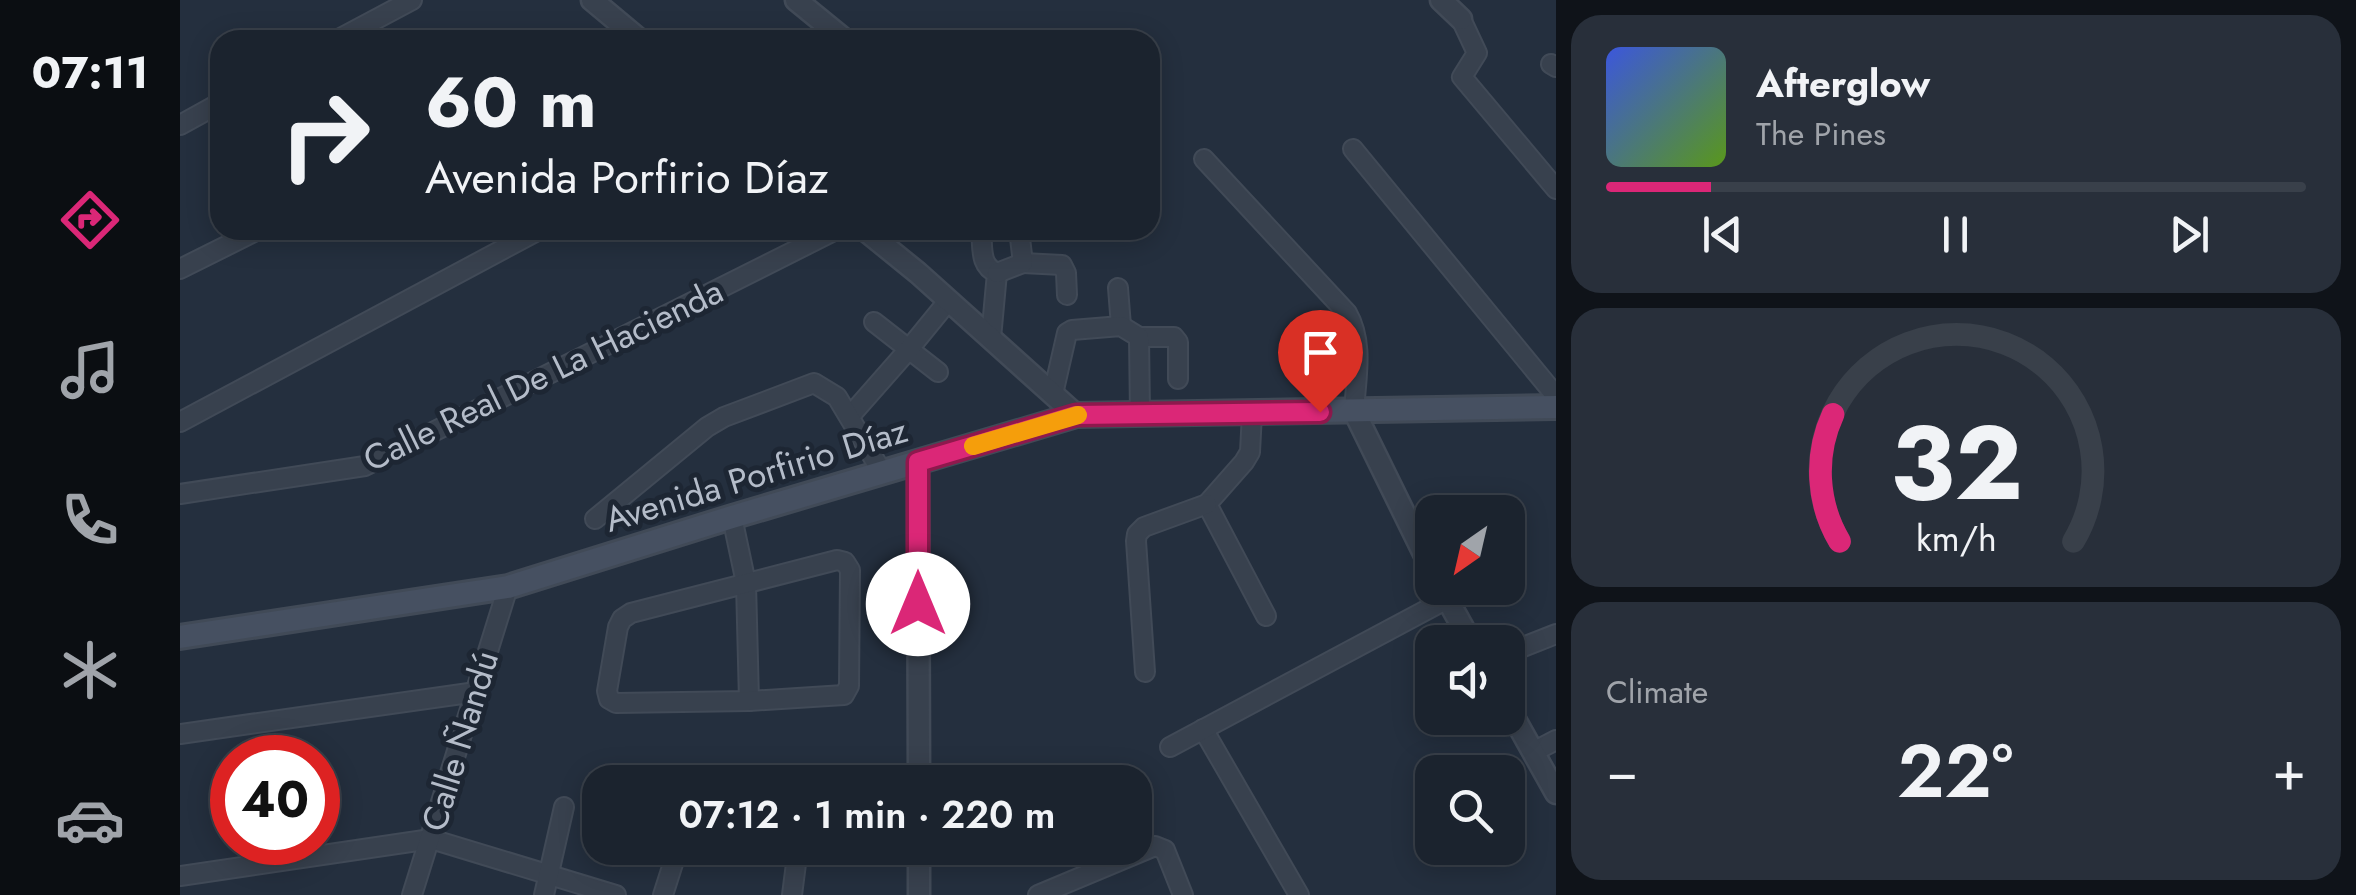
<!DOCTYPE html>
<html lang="en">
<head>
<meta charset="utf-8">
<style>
	:root { --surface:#1b232e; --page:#282f3a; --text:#f1f3f6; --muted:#a0a4aa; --line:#39404a; --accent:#db2777 }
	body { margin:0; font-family:Jost,sans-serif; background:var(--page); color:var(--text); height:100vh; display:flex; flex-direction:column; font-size:38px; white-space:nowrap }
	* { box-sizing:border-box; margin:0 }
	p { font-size:32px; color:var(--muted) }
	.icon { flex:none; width:55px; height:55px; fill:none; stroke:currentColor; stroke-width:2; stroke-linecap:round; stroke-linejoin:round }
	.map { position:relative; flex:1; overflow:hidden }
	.panel { display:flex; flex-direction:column; gap:15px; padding:15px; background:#0f1319; width:800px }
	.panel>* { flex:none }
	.guide { position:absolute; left:30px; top:30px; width:950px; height:210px; border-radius:30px; box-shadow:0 5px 25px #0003,0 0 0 2px var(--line); background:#1b232e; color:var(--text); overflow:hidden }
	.needle { width:65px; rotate:214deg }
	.tools { position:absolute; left:1235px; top:495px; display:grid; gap:20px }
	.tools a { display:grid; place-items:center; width:110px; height:110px; border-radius:20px; background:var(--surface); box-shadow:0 5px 25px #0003,0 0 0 2px var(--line); font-size:50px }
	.speed { position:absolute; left:30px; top:735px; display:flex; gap:20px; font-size:50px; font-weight:700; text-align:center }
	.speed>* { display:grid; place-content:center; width:130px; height:130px; border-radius:50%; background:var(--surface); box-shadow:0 5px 25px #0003,0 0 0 2px var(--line); line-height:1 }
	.speed .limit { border:15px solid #d22; background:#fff; color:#111 }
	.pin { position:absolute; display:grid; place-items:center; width:85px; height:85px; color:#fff; margin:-102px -42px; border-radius:50% 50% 50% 0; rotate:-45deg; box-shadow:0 0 10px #0007 }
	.pin .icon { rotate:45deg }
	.me { position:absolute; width:110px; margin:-55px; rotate:0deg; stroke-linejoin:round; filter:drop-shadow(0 0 8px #0008) }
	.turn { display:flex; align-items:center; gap:35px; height:210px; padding:0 50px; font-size:45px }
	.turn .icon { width:130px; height:130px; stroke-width:2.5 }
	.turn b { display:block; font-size:70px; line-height:85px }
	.big { font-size:75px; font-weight:600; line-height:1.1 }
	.panel .card { flex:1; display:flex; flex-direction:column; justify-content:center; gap:15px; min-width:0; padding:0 35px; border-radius:30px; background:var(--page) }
	.panel .dial { align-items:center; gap:0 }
	.dial svg { height:260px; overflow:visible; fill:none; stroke:var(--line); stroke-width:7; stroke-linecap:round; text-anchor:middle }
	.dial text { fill:var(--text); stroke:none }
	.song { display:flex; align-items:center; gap:30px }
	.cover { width:120px; height:120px; border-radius:15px; background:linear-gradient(135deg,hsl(230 70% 55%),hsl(90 70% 35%)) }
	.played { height:10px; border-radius:5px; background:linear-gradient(90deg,var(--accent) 15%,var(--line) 15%) }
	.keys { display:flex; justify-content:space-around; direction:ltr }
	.heat { display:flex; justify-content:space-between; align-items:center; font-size:55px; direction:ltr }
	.trip { position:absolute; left:402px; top:765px; width:570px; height:100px; border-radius:30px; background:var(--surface); box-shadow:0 5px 25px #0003,0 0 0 2px var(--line); font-weight:600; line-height:100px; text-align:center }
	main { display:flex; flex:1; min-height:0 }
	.menu { display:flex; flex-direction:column; width:180px; justify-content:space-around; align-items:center; background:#0b0e12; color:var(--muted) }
	.menu .icon { width:70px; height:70px }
	.menu .on { color:var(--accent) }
	.menu b { font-size:45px; color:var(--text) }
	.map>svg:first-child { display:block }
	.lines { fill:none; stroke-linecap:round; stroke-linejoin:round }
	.minor-casing { stroke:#414a57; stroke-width:22 }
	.tertiary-casing { stroke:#414a57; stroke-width:25 }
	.secondary-casing { stroke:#414a57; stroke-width:28 }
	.minor { stroke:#38414e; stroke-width:18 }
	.tertiary { stroke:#38414e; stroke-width:20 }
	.secondary { stroke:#465061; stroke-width:22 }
	.route-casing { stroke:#8e194d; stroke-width:25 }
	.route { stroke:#db2777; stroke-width:18 }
	.slow { stroke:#f59e0b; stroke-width:18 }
	.labels { text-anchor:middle; stroke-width:10; stroke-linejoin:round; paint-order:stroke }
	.street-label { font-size:35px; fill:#b4bcc9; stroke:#1d2633 }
</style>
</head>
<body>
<main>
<nav class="menu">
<b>07:11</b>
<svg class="icon on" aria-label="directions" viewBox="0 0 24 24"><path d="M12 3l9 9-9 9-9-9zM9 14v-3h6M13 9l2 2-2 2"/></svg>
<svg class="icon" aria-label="music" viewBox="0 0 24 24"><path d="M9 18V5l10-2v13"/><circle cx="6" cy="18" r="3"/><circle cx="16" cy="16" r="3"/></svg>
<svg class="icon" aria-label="phone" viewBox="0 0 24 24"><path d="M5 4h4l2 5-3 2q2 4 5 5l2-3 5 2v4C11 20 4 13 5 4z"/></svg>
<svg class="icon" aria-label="climate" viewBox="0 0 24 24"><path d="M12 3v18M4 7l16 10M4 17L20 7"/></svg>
<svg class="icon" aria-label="car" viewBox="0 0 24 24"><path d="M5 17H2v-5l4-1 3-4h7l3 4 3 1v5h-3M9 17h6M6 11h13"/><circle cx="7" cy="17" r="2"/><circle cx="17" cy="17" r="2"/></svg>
</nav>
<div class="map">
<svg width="1376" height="895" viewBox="0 0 1376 895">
	<rect width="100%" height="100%" fill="#242f3e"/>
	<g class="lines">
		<defs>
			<g id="minor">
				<path d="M 1281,19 L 1297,53 L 1282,77 L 1376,189"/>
				<path d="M 157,40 L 232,0"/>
				<path d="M 1371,64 L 1376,67"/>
				<path d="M 0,125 L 40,103"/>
				<path d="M 1173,149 L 1376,396"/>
				<path d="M 1024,159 L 1167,313 C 1184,343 1176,377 1174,411"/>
				<path d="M 801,230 C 803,247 799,266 817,273 L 811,338"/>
				<path d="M 843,263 L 882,265 L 886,273 L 887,295"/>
				<path d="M 0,269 L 78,230"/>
				<path d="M 817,273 L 843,263 L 839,230"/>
				<path d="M 938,288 L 941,326"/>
				<path d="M 694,322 L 758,372"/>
				<path d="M 959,337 L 994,337 L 998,342 L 998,379"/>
				<path d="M 873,394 L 887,333 L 892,330 L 941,326 L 959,337 L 960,414"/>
				<path d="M 1072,413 L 1070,452 L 1064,462 L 1027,504 L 1086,616"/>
				<path d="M 670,416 L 729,349 L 769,300"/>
				<path d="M 0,422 L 359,230"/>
				<path d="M 0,494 L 185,466 L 656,230"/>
				<path d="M 552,517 L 566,583 L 569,701"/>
				<path d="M 415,519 L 527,427 L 544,417 L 634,383 L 657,397 L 702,472"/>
				<path d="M 657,560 L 665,562 L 670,570 L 669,686 L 664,695 L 569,701 L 436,703 L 429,699 L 427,691 L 438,627 L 442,619 L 451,613 Z"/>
				<path d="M 1328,653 L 1376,634"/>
				<path d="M 965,672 L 956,541 L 957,534 L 964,527 L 1027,504"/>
				<path d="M 1023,729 L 1119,895"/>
				<path d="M 0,734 L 296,692"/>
				<path d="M 990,747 L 1267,599"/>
				<path d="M 1353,752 L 1376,740"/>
				<path d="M 0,876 L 251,839 L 436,895"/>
				<path d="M 232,895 L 328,587"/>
				<path d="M 364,895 L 384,807"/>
				<path d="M 483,895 L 498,848"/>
				<path d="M 612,895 L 618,848"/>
				<path d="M 858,895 L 975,846 L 985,850 L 1003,895"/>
			</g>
			<g id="tertiary">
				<path d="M 412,0 L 460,40"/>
				<path d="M 616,0 L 665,40"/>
				<path d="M 1261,0 L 1281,19"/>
				<path d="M 685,230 L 738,273 L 896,415"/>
				<path d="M 1174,411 L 1252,570"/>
				<path d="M 738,462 L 739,782"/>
				<path d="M 1261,588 L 1291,642"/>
				<path d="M 1328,707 L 1376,793"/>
				<path d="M 739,848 L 739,895"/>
			</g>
			<path id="secondary" d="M 0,637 L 328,587 L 552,517 L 896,415 L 1376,407"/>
		</defs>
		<use href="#minor" class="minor-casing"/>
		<use href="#tertiary" class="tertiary-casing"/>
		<use href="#secondary" class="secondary-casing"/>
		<use href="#minor" class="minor"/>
		<use href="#tertiary" class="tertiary"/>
		<use href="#secondary" class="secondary"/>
	</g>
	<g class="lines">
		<defs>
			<path id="route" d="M 738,604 L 738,462 L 896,415 L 1140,412"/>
		</defs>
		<use href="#route" class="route-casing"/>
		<use href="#route" class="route"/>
		<path class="slow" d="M 793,446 L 898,415"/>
	</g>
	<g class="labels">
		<g class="street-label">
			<text transform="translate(363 375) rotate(-26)" y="12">Calle Real De La Hacienda</text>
			<text transform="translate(576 475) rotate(-17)" y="12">Avenida Porfirio Díaz</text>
			<text transform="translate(280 741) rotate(-73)" y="12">Calle Ñandú</text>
		</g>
	</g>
</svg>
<div class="tools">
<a><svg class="needle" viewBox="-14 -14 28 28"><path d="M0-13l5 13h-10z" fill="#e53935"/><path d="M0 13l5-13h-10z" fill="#a0a4aa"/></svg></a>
<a><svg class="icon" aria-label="sound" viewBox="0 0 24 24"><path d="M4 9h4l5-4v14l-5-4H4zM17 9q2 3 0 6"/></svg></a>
<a><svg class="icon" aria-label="search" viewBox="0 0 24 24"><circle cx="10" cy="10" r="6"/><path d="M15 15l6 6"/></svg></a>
</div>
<div class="speed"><div class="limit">40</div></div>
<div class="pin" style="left:1140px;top:412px;background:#d93025"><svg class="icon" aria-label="arrive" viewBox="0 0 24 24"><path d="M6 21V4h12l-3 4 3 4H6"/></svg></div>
<svg class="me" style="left:738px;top:604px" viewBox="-20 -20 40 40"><circle r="19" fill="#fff"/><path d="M0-13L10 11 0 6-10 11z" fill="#db2777"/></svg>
<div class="trip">07:12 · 1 min · 220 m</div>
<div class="guide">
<div class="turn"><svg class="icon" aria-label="right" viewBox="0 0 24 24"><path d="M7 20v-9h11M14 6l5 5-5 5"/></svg><div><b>60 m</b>Avenida Porfirio Díaz</div></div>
</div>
</div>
<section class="panel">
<div class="card">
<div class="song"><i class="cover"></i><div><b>Afterglow</b><p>The Pines</p></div></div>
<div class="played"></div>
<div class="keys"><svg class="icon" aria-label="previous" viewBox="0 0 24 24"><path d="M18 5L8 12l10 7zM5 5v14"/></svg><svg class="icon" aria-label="pause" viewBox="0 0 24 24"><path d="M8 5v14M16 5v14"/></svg><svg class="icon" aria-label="next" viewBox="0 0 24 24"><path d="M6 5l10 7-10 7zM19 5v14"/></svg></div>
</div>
<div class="card dial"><svg viewBox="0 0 100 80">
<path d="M14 69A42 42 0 1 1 86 69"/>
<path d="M14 69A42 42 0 0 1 12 30" stroke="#db2777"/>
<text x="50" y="56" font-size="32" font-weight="700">32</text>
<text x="50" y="72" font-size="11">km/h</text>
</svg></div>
<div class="card"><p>Climate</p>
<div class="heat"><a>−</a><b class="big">22°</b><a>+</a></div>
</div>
</section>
</main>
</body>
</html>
